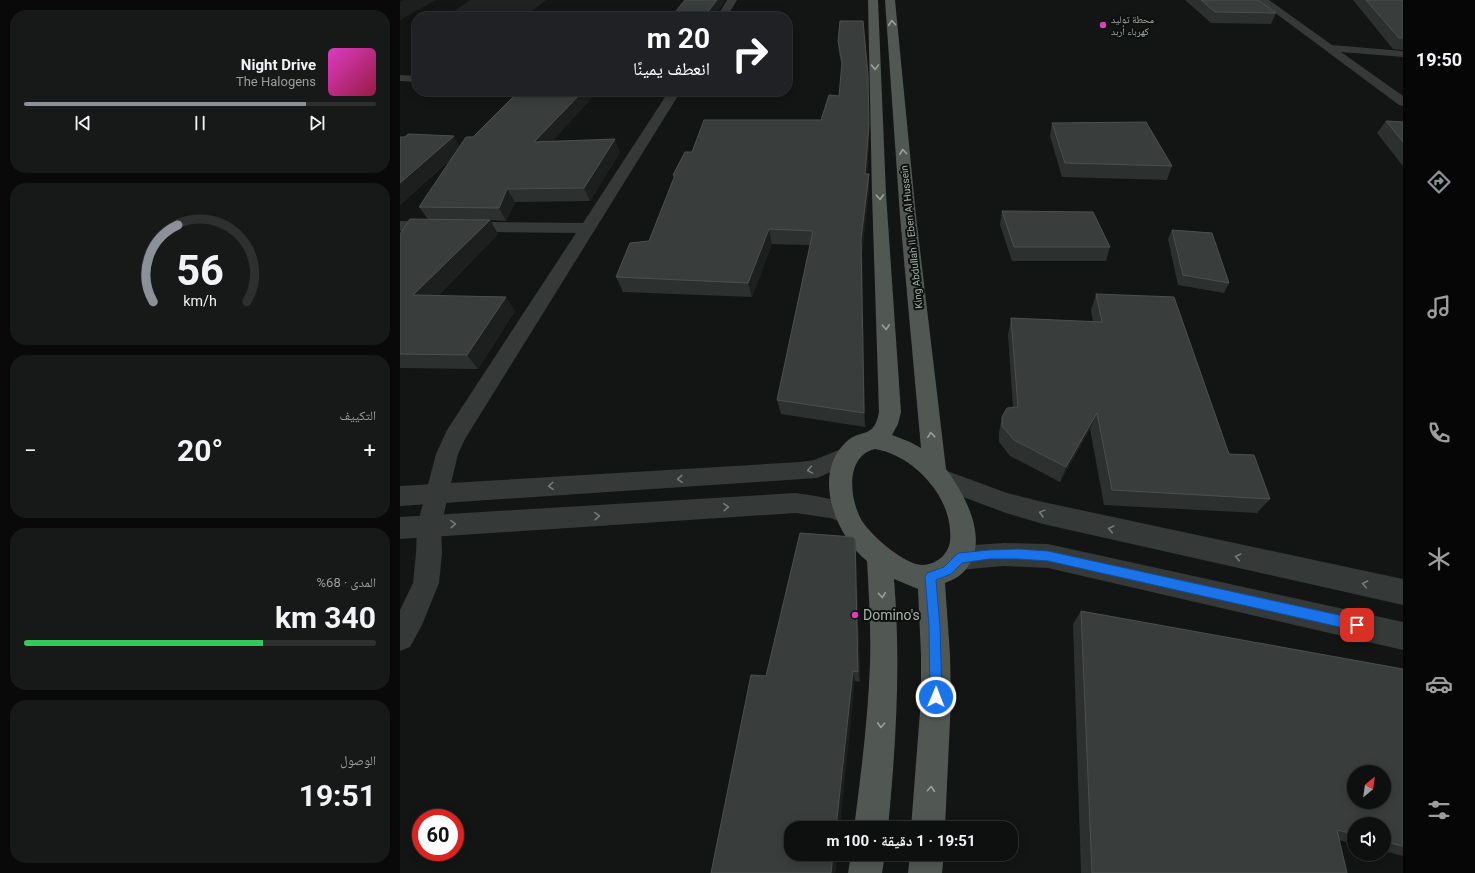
<!DOCTYPE html>
<html lang="ar">
<head>
<meta charset="utf-8">
<style>
	:root { --surface:#0e100f; --page:#171918; --text:#f1f3f6; --muted:#9b9d9e; --line:#2e302f; --accent:#8c9099 }
	body { margin:0; font-family:Roboto,"Noto Naskh Arabic",sans-serif; background:var(--page); color:var(--text); direction:rtl; height:100vh; display:flex; flex-direction:column; font-size:15px; white-space:nowrap }
	* { box-sizing:border-box; margin:0 }
	p { font-size:13px; color:var(--muted) }
	.icon { flex:none; width:22px; height:22px; fill:none; stroke:currentColor; stroke-width:2; stroke-linecap:round; stroke-linejoin:round }
	.map { position:relative; flex:1; overflow:hidden; direction:ltr }
	.details { display:flex; flex-direction:column; gap:10px; padding:10px; background:#080908; width:400px }
	.details>* { flex:none }
	.top-card { position:absolute; left:12px; top:12px; width:380px; height:84px; border-radius:16px; box-shadow:0 2px 10px #0003,0 0 0 1px var(--line); direction:rtl; background:#202124; color:#fff; overflow:hidden }
	.needle { width:26px; rotate:29deg }
	.buttons { position:absolute; left:947px; top:765px; display:grid; gap:8px }
	.buttons a { display:grid; place-items:center; width:44px; height:44px; border-radius:50%; background:var(--surface); box-shadow:0 2px 10px #0003,0 0 0 1px var(--line); font-size:20px }
	.speed { position:absolute; left:12px; top:809px; display:flex; gap:8px; font-size:20px; font-weight:700; text-align:center }
	.speed>* { display:grid; place-content:center; width:52px; height:52px; border-radius:50%; background:var(--surface); box-shadow:0 2px 10px #0003,0 0 0 1px var(--line); line-height:1 }
	.speed .limit { border:6px solid #d22; background:#fff; color:#111 }
	.pin { position:absolute; display:grid; place-items:center; width:34px; height:34px; color:#fff; margin:-17px; border-radius:8px; box-shadow:0 2px 6px #0006 }
	.me { position:absolute; width:44px; margin:-22px; rotate:1deg; stroke-linejoin:round; filter:drop-shadow(0 0 3px #0008) }
	.turn { display:flex; align-items:center; gap:14px; height:84px; padding:0 16px; font-size:18px }
	.turn .icon { width:52px; height:52px; stroke-width:2.5 }
	.turn b { display:block; font-size:28px; line-height:34px }
	.big { font-size:30px; font-weight:700; line-height:1.1 }
	.details .card { flex:1; display:flex; flex-direction:column; justify-content:center; gap:6px; min-width:0; padding:0 14px; border-radius:16px; background:var(--page) }
	.details .dial { align-items:center; gap:0 }
	.dial svg { height:104px; overflow:visible; fill:none; stroke:var(--line); stroke-width:7; stroke-linecap:round; text-anchor:middle }
	.dial text { fill:var(--text); stroke:none }
	.song { display:flex; align-items:center; gap:12px }
	.cover { width:48px; height:48px; border-radius:6px; background:linear-gradient(135deg,hsl(310 70% 55%),hsl(340 70% 35%)) }
	.played { height:4px; border-radius:2px; background:linear-gradient(90deg,var(--accent) 80%,var(--line) 80%) }
	.keys { display:flex; justify-content:space-around; direction:ltr }
	.heat { display:flex; justify-content:space-between; align-items:center; font-size:22px; direction:ltr }
	.charge { height:6px; border-radius:3px; background:linear-gradient(90deg,#34c759 68%,var(--line) 0) }
	.trip { position:absolute; left:384px; top:821px; width:234px; height:40px; border-radius:16px; background:var(--surface); box-shadow:0 2px 10px #0003,0 0 0 1px var(--line); font-weight:700; line-height:40px; text-align:center; direction:rtl }
	main { display:flex; flex:1; min-height:0 }
	.tab-bar { display:flex; flex-direction:column; width:72px; justify-content:space-around; align-items:center; background:#060606; color:var(--muted) }
	.tab-bar .icon { width:28px; height:28px }
	.tab-bar .on { color:var(--accent) }
	.tab-bar b { font-size:18px; color:var(--text) }
	.map>svg:first-child { display:block }
	.built { fill:#1f2221 }
	.lines { fill:none; stroke-linecap:round; stroke-linejoin:round }
	.minor { fill:#353937; fill-rule:evenodd }
	.tertiary { fill:#353937; fill-rule:evenodd }
	.primary { fill:#515854; fill-rule:evenodd }
	.wall { fill:#2c302e }
	.shaded-wall { fill:#1d1f1e }
	.building { fill:#393e3c; stroke:#4a514d; fill-rule:evenodd }
	.oneway { stroke:#95a299 }
	.oneway2 { stroke:#737d76 }
	.route { fill:#1a73e8; stroke:#114b97 }
	.poi-dot { fill:#e23ebb; stroke:#0e100f; stroke-width:1.5 }
	.labels { text-anchor:middle; stroke-width:4; stroke-linejoin:round; paint-order:stroke }
	.far-poi-label { font-size:10px; fill:#a6b4aa; stroke:#0e100f; text-anchor:start }
	.far-street-label { font-size:10px; fill:#a6b4aa; stroke:#0e100f }
	.near-poi-label { font-size:14px; fill:#a6b4aa; stroke:#0e100f; text-anchor:start }
</style>
</head>
<body>
<main>
<nav class="tab-bar">
<b>19:50</b>
<svg class="icon on" aria-label="directions" viewBox="0 0 24 24"><path d="M12 3l9 9-9 9-9-9zM9 14v-3h6M13 9l2 2-2 2"/></svg>
<svg class="icon" aria-label="music" viewBox="0 0 24 24"><path d="M9 18V5l10-2v13"/><circle cx="6" cy="18" r="3"/><circle cx="16" cy="16" r="3"/></svg>
<svg class="icon" aria-label="phone" viewBox="0 0 24 24"><path d="M5 4h4l2 5-3 2q2 4 5 5l2-3 5 2v4C11 20 4 13 5 4z"/></svg>
<svg class="icon" aria-label="climate" viewBox="0 0 24 24"><path d="M12 3v18M4 7l16 10M4 17L20 7"/></svg>
<svg class="icon" aria-label="car" viewBox="0 0 24 24"><path d="M5 17H2v-5l4-1 3-4h7l3 4 3 1v5h-3M9 17h6M6 11h13"/><circle cx="7" cy="17" r="2"/><circle cx="17" cy="17" r="2"/></svg>
<svg class="icon" aria-label="filters" viewBox="0 0 24 24"><path d="M4 7h16M4 17h16"/><circle cx="9" cy="7" r="2"/><circle cx="15" cy="17" r="2"/></svg>
</nav>
<div class="map">
<svg width="1003" height="873" viewBox="0 0 1003 873">
	<rect width="100%" height="100%" fill="#131514"/>
	<path class="built" d="M 70,0 L 146,0 L 130,13 L 50,14 Z"/>
	<g class="lines">
		<g class="minor">
			<path d="M 327,0 L 337,0 L 327,17 L 317,17 Z"/>
			<path d="M 858,0 L 869,0 L 932,45 L 1003,51 L 1003,57 L 941,52 L 1003,96 L 1003,106 L 999,105 Z"/>
			<path d="M 0,75 L 17,76 L 17,82 L 0,81 Z"/>
			<path d="M 269,91 L 281,91 L 65,439 L 58,454 L 41,526 L 42,553 L 39,583 L 22,625 L 10,647 L 0,651 L 0,610 L 13,583 L 16,553 L 17,526 L 36,454 L 47,430 L 176,233 L 0,231 L 0,221 L 183,223 Z"/>
		</g>
		<g class="tertiary">
			<path d="M 446,447 L 454,450 L 457,456 L 454,462 L 417,478 L 0,506 L 0,486 L 401,462 L 414,460 Z"/>
			<path d="M 539,468 L 607,493 L 643,502 L 1003,579 L 1003,605 L 643,524 L 606,513 L 531,485 L 527,478 L 531,471 Z"/>
			<path d="M 396,493 C 416,496 435,499 455,506 L 458,513 L 455,520 L 446,524 L 430,518 L 396,513 L 0,539 L 0,517 Z"/>
			<path d="M 604,543 L 648,544 L 1003,622 L 1003,650 L 648,568 L 604,566 L 559,570 L 550,566 L 546,558 L 550,550 L 559,546 Z"/>
		</g>
		<g class="primary">
			<path d="M 468,0 L 478,0 L 486,194 L 501,412 L 498,424 L 492,435 L 510,442 L 521,448 L 500,216 L 485,0 L 495,0 L 516,216 L 546,469 C 567,497 594,548 559,576 C 555,579 549,581 545,583 L 550,655 L 551,699 L 545,828 L 511,828 L 521,699 L 521,655 L 518,589 L 494,579 C 501,663 496,745 488,828 L 454,828 C 461,774 468,719 470,664 C 471,630 469,595 467,561 C 436,536 411,475 446,442 C 461,428 474,440 479,412 L 472,194 ZM 475,449 C 512,455 548,493 550,530 C 551,541 550,548 543,556 C 538,561 530,565 522,565 C 503,564 472,536 462,521 C 449,499 445,456 475,449 Z"/>
			<path d="M 451,854 L 485,854 L 482,873 L 448,873 Z"/>
			<path d="M 510,854 L 544,854 L 542,873 L 508,873 Z"/>
		</g>
	</g>
	<g class="wall">
		<path d="M 785,0 L 858,0 L 876,13 L 871,24 L 811,23 Z"/>
		<path d="M 953,0 L 1003,0 L 1003,50 L 993,49 Z"/>
		<path d="M 438,41 L 469,139 L 467,174 L 469,188 L 462,253 L 465,427 L 381,414 L 377,400 L 410,245 L 372,244 L 352,297 L 223,292 L 216,277 L 249,241 L 274,178 L 273,175 L 292,152 L 421,120 L 439,96 L 442,67 L 439,53 Z"/>
		<path d="M 198,91 L 152,141 L 220,152 L 190,201 L 115,202 L 106,221 L 90,220 L 98,234 L 38,296 L 115,311 L 78,369 L 0,368 L 0,234 L 28,219 L 19,207 L 52,158 L 0,205 L 0,137 L 60,146 L 73,137 Z"/>
		<path d="M 986,121 L 1003,122 L 1003,166 L 977,133 Z"/>
		<path d="M 652,123 L 772,166 L 767,180 L 662,177 L 650,136 Z"/>
		<path d="M 602,211 L 710,247 L 706,261 L 612,261 L 600,225 Z"/>
		<path d="M 772,230 L 829,283 L 824,293 L 778,285 L 768,239 Z"/>
		<path d="M 696,294 L 829,454 L 870,499 L 857,513 L 704,505 L 690,429 L 660,482 L 610,456 L 599,442 L 599,433 L 602,417 L 613,408 L 608,335 L 611,318 L 693,322 L 691,310 Z"/>
		<path d="M 455,539 L 456,553 L 460,682 L 455,681 L 391,854 L 437,854 L 435,873 L 311,873 Z"/>
		<path d="M 681,611 L 1003,669 L 1003,856 L 984,851 L 984,824 L 954,824 L 954,844 L 939,840 L 947,873 L 681,873 L 673,624 Z"/>
	</g>
	<g class="shaded-wall">
		<path d="M 4,0 L 36,0 L 0,20 L 0,2 Z"/>
		<path d="M 317,0 L 324,0 L 325,1 L 314,17 L 303,17 Z"/>
		<path d="M 468,88 L 469,139 L 466,188 L 465,174 Z"/>
		<path d="M 183,91 L 198,91 L 140,155 L 134,142 Z"/>
		<path d="M 54,136 L 61,149 L 0,205 L 0,183 Z"/>
		<path d="M 215,139 L 220,152 L 190,201 L 184,188 Z"/>
		<path d="M 469,174 L 469,188 L 462,253 L 465,427 L 464,413 L 461,239 Z"/>
		<path d="M 107,189 L 115,202 L 106,221 L 99,208 Z"/>
		<path d="M 90,220 L 98,234 L 25,309 L 13,295 Z"/>
		<path d="M 369,229 L 372,244 L 352,297 L 348,283 Z"/>
		<path d="M 106,297 L 115,311 L 78,369 L 67,355 Z"/>
		<path d="M 697,413 L 690,429 L 660,482 L 666,467 Z"/>
		<path d="M 455,539 L 456,553 L 460,682 L 458,672 Z"/>
		<path d="M 453,671 L 455,681 L 440,828 L 436,828 Z"/>
		<path d="M 433,854 L 437,854 L 435,873 L 431,873 Z"/>
	</g>
	<g class="building">
		<path d="M 285,0 L 317,0 L 310,9 L 303,17 L 271,17 Z"/>
		<path d="M 801,0 L 858,0 L 876,13 L 815,12 Z"/>
		<path d="M 966,0 L 1003,0 L 1003,38 L 999,38 Z"/>
		<path d="M 440,21 L 463,21 L 468,75 L 469,125 L 465,174 L 469,174 L 461,239 L 464,413 L 377,400 L 413,231 L 369,229 L 348,283 L 216,277 L 230,243 L 249,241 L 275,175 L 273,175 L 285,152 L 292,152 L 304,120 L 421,120 L 429,95 L 439,96 L 442,62 L 438,41 Z"/>
		<path d="M 119,91 L 183,91 L 134,142 L 215,139 L 184,188 L 107,189 L 99,208 L 19,207 L 66,137 L 73,137 Z"/>
		<path d="M 986,121 L 1003,122 L 1003,142 Z"/>
		<path d="M 746,122 L 772,166 L 665,163 L 652,123 Z"/>
		<path d="M 8,134 L 54,136 L 0,183 L 0,137 L 5,137 Z"/>
		<path d="M 602,211 L 693,212 L 710,247 L 614,247 Z"/>
		<path d="M 10,219 L 90,220 L 13,295 L 106,297 L 67,355 L 0,354 L 0,234 Z"/>
		<path d="M 772,230 L 812,233 L 829,283 L 783,275 Z"/>
		<path d="M 696,294 L 774,297 L 829,454 L 854,455 L 870,499 L 712,490 L 697,413 L 666,467 L 614,440 L 602,426 L 602,417 L 607,408 L 618,407 L 611,318 L 702,322 Z"/>
		<path d="M 400,533 L 453,537 L 455,539 L 458,672 L 453,671 L 436,828 L 391,828 L 391,854 L 433,854 L 431,873 L 311,873 L 351,675 L 366,676 Z"/>
		<path d="M 681,611 L 1003,669 L 1003,846 L 984,842 L 984,824 L 954,824 L 954,834 L 937,830 L 947,873 L 692,873 ZM 954,772 L 984,772 L 984,802 L 954,802 Z"/>
	</g>
	<defs><path id="oneway-chevron" d="M-2-3.5L2.5 0L-2 3.5" fill="none" stroke-width="1.6" stroke-linecap="round" stroke-linejoin="round"/></defs>
	<g class="oneway">
		<use href="#oneway-chevron" transform="translate(492 23) rotate(-95)"/>
		<use href="#oneway-chevron" transform="translate(475 67) rotate(88)"/>
		<use href="#oneway-chevron" transform="translate(503 152) rotate(-95)"/>
		<use href="#oneway-chevron" transform="translate(480 197) rotate(87)"/>
		<use href="#oneway-chevron" transform="translate(486 327) rotate(87)"/>
		<use href="#oneway-chevron" transform="translate(531 435) rotate(-96)"/>
		<use href="#oneway-chevron" transform="translate(482 595) rotate(85)"/>
		<use href="#oneway-chevron" transform="translate(481 725) rotate(93)"/>
		<use href="#oneway-chevron" transform="translate(531 789) rotate(-86)"/>
	</g>
	<g class="oneway2">
		<use href="#oneway-chevron" transform="translate(410 470) rotate(170)"/>
		<use href="#oneway-chevron" transform="translate(280 479) rotate(177)"/>
		<use href="#oneway-chevron" transform="translate(151 486) rotate(177)"/>
		<use href="#oneway-chevron" transform="translate(326 507) rotate(-4)"/>
		<use href="#oneway-chevron" transform="translate(642 513) rotate(-165)"/>
		<use href="#oneway-chevron" transform="translate(197 516) rotate(-4)"/>
		<use href="#oneway-chevron" transform="translate(53 524) rotate(-4)"/>
		<use href="#oneway-chevron" transform="translate(711 529) rotate(-168)"/>
		<use href="#oneway-chevron" transform="translate(838 557) rotate(-168)"/>
		<use href="#oneway-chevron" transform="translate(965 584) rotate(-168)"/>
	</g>
	<path class="route" d="M 618,549 L 648,551 L 957,619 L 961,621 L 962,625 L 961,629 L 957,631 L 648,561 L 618,559 L 589,559 L 562,563 L 551,574 L 536,580 L 540,626 L 542,697 L 540,701 L 536,703 L 531,701 L 530,697 L 529,626 L 525,577 L 527,573 L 544,567 L 556,555 L 559,553 L 589,550 Z"/>
	<g class="poi-dot">
		<circle cx="703" cy="25" r="4"/>
		<circle cx="455" cy="615" r="4"/>
	</g>
	<g class="labels">
		<g class="far-poi-label">
			<text x="711" y="23">محطة توليد<tspan x="711" dy="12">كهرباء أربد</tspan></text>
		</g>
		<g class="far-street-label">
			<text transform="translate(511 237) rotate(-96)" y="4">King Abdullah II Eben Al Hussein</text>
		</g>
		<g class="near-poi-label">
			<text x="463" y="620">Domino's</text>
		</g>
	</g>
</svg>
<div class="buttons">
<a><svg class="needle" viewBox="-14 -14 28 28"><path d="M0-13l5 13h-10z" fill="#e53935"/><path d="M0 13l5-13h-10z" fill="#9b9d9e"/></svg></a>
<a><svg class="icon" aria-label="sound" viewBox="0 0 24 24"><path d="M4 9h4l5-4v14l-5-4H4zM17 9q2 3 0 6"/></svg></a>
</div>
<div class="speed"><div class="limit">60</div></div>
<div class="pin" style="left:957px;top:625px;background:#d93025"><svg class="icon" aria-label="arrive" viewBox="0 0 24 24"><path d="M6 21V4h12l-3 4 3 4H6"/></svg></div>
<svg class="me" style="left:536px;top:697px" viewBox="-20 -20 40 40"><circle r="17" fill="#1a73e8" stroke="#fff" stroke-width="3"/><path d="M0-11L8 9 0 5-8 9z" fill="#fff"/></svg>
<div class="trip">19:51 · 1 دقيقة · 100 m</div>
<div class="top-card">
<div class="turn"><svg class="icon" aria-label="right" viewBox="0 0 24 24"><path d="M7 20v-9h11M14 6l5 5-5 5"/></svg><div><b>20 m</b>انعطف يمينًا</div></div>
</div>
</div>
<section class="details">
<div class="card">
<div class="song"><i class="cover"></i><div><b>Night Drive</b><p>The Halogens</p></div></div>
<div class="played"></div>
<div class="keys"><svg class="icon" aria-label="previous" viewBox="0 0 24 24"><path d="M18 5L8 12l10 7zM5 5v14"/></svg><svg class="icon" aria-label="pause" viewBox="0 0 24 24"><path d="M8 5v14M16 5v14"/></svg><svg class="icon" aria-label="next" viewBox="0 0 24 24"><path d="M6 5l10 7-10 7zM19 5v14"/></svg></div>
</div>
<div class="card dial"><svg viewBox="0 0 100 80">
<path d="M14 69A42 42 0 1 1 86 69"/>
<path d="M14 69A42 42 0 0 1 33 10" stroke="#8c9099"/>
<text x="50" y="56" font-size="32" font-weight="700">56</text>
<text x="50" y="72" font-size="11">km/h</text>
</svg></div>
<div class="card"><p>التكييف</p>
<div class="heat"><a>−</a><b class="big">20°</b><a>+</a></div>
</div>
<div class="card"><p>المدى · 68%</p><b class="big">340 km</b><div class="charge"></div></div>
<div class="card"><p>الوصول</p><b class="big">19:51</b></div>
</section>
</main>
</body>
</html>
